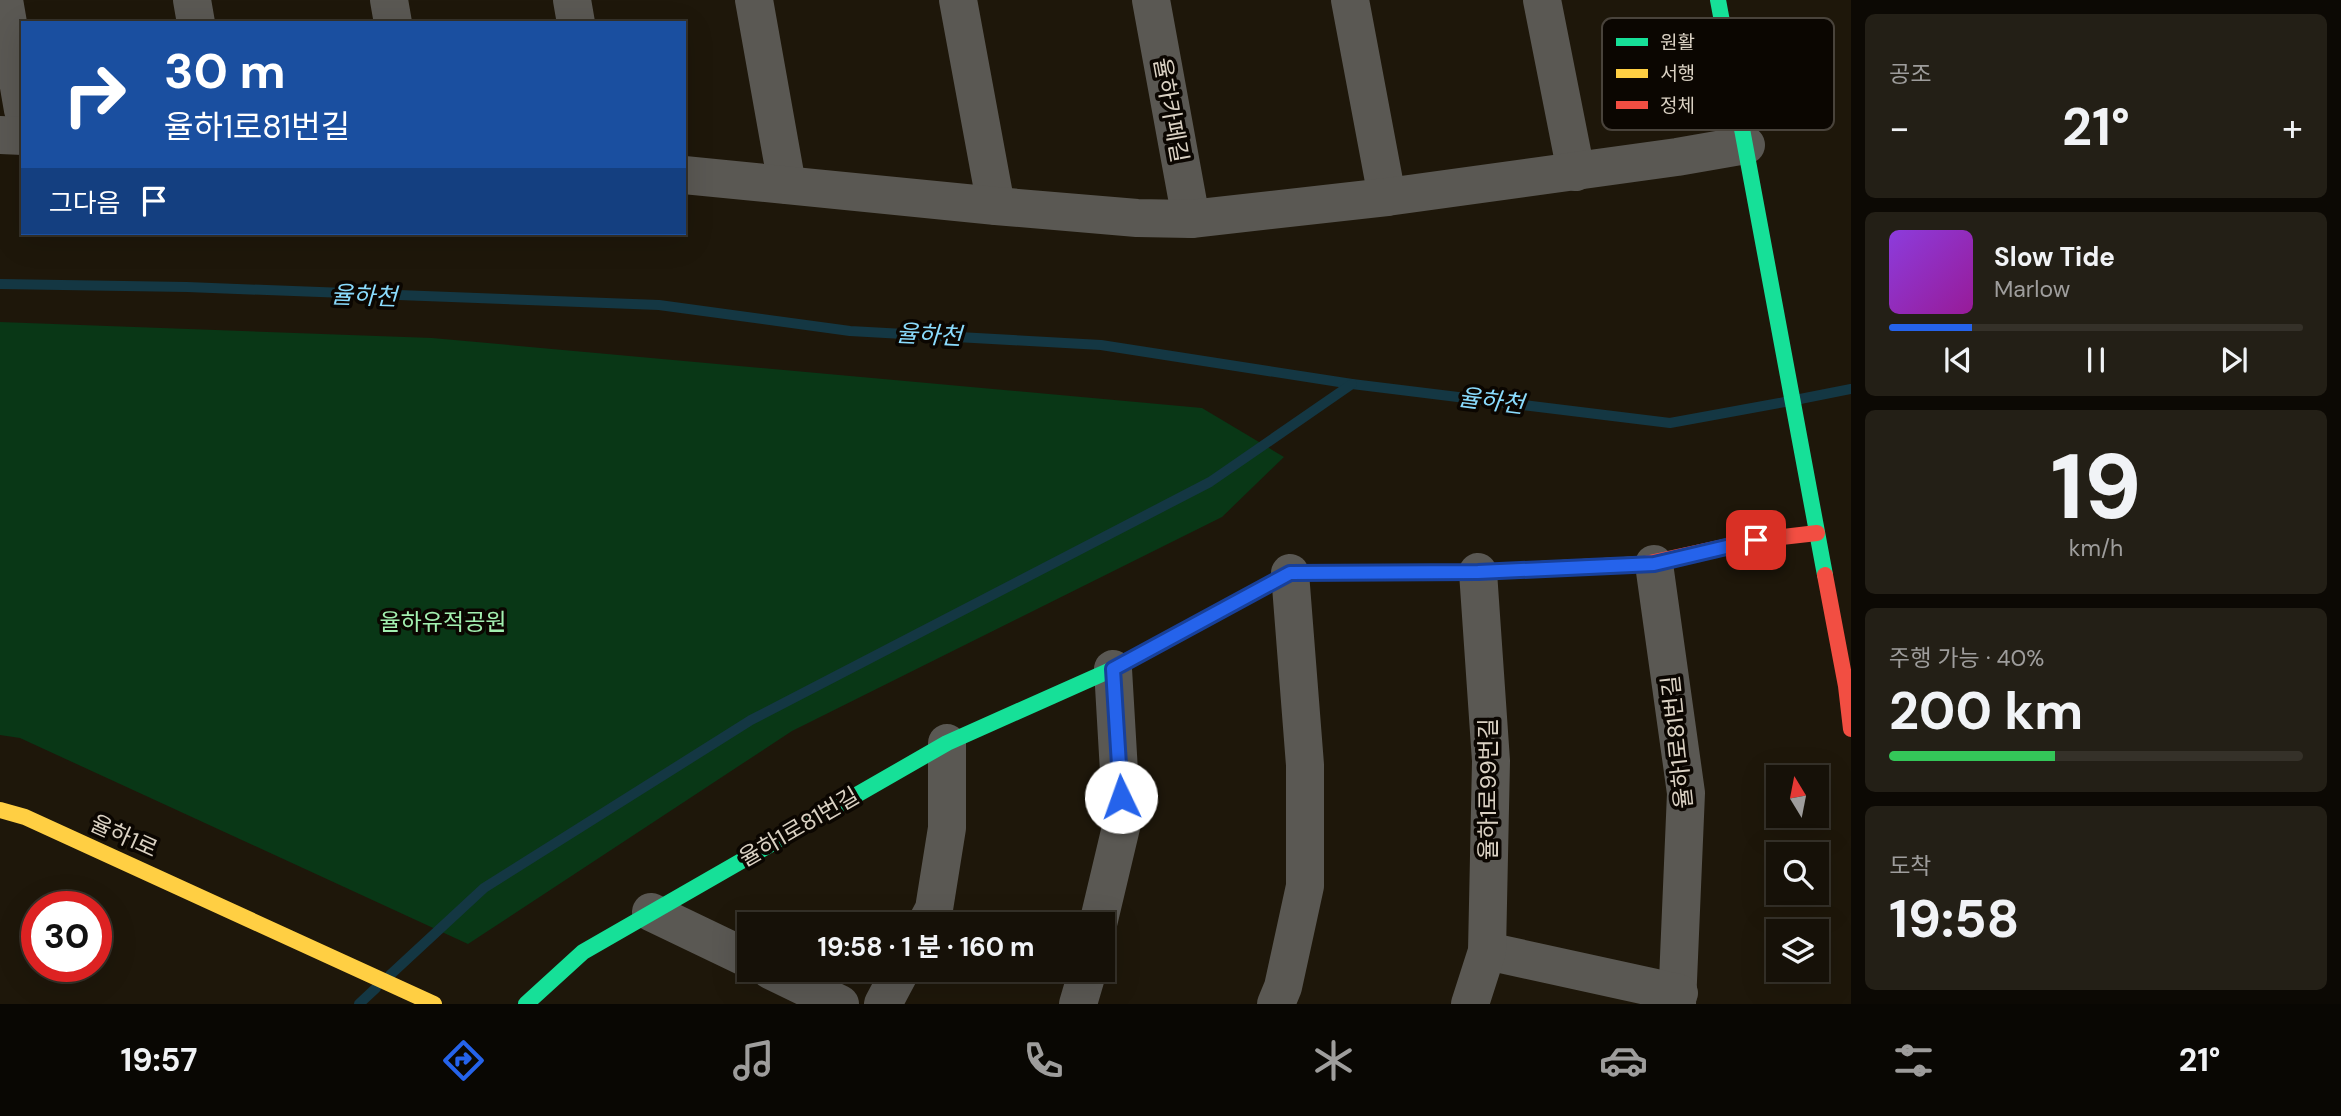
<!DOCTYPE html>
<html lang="ko">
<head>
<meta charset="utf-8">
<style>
	:root { --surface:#161108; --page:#231f16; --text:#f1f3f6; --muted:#9e9d9c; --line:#353129; --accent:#2563eb }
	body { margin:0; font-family:"DM Sans","Noto Sans KR",sans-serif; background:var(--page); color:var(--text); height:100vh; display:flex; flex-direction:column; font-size:26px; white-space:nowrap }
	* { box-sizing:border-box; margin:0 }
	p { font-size:23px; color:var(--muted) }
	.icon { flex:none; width:38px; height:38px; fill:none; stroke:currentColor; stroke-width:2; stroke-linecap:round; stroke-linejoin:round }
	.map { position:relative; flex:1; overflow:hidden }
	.side { display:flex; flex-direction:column; gap:14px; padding:14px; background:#0c0904; width:490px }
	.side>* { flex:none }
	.banner { position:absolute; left:21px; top:21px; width:665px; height:214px; border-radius:0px; box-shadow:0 7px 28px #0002,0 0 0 2px var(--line); background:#1a4fa0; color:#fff; overflow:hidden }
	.needle { width:46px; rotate:350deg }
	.fabs { position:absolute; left:1766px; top:765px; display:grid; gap:14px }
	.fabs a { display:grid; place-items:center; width:63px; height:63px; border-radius:0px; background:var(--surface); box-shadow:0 7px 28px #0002,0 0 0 2px var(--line); font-size:35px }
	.speed { position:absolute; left:21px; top:891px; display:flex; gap:14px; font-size:35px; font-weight:700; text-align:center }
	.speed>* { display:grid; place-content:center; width:91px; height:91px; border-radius:50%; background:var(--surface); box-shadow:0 7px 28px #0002,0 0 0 2px var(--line); line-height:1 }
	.speed .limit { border:10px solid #d22; background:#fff; color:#111 }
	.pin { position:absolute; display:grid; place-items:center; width:60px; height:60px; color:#fff; margin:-30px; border-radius:14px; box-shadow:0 4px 10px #0006 }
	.me { position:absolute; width:77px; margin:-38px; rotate:357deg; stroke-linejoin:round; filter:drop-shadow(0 0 5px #0008) }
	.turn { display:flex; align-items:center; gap:24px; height:147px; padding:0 28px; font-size:32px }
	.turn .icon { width:91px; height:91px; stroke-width:2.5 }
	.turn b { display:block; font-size:49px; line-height:60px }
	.then { display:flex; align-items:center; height:66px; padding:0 28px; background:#0003; gap:14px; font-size:26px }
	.big { font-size:52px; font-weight:700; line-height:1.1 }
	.side .widget { flex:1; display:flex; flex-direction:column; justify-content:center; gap:10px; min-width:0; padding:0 24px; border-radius:10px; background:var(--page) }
	.side .dial { align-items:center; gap:0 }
	.dial b { font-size:91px; line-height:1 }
	.song { display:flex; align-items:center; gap:21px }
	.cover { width:84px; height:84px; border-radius:10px; background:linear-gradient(135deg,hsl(270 70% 55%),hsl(300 70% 35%)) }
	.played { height:7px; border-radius:4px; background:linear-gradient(90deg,var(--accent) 20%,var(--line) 20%) }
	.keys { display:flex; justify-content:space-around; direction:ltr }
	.heat { display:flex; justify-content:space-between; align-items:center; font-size:38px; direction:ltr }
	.charge { height:10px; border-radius:5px; background:linear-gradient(90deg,#34c759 40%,var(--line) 0) }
	.trip { position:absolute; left:737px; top:912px; width:378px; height:70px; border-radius:0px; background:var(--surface); box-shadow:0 7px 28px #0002,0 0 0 2px var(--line); font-weight:700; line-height:70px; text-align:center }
	.tabs { display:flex; height:112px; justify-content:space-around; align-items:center; background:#090703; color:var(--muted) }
	.tabs .icon { width:49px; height:49px }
	.tabs .on { color:var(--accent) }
	.tabs b { font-size:32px; color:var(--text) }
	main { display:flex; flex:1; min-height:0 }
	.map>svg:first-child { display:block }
	.green { fill:#093716 }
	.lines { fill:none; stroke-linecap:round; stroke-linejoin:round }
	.stream { stroke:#143743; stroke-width:10 }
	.street { stroke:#5a5853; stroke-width:38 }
	.fast { stroke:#16e098; stroke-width:16 }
	.slow { stroke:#ffcf43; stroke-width:16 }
	.jam { stroke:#f24e42; stroke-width:16 }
	.route-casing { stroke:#184099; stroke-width:18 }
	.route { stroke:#2563eb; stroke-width:12 }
	.labels { text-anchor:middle; stroke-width:7; stroke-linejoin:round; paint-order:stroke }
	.street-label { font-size:23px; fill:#dad1c3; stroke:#0b0601 }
	.park-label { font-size:23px; fill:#a3f0b0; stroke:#0b0601 }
	.water-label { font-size:24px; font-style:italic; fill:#8adbfd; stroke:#0b0601 }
	.key { fill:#0b0601; stroke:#49433b; stroke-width:2 }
	.key-label { font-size:19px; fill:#dad1c3 }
</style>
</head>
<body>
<main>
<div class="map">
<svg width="1851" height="1004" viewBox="0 0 1851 1004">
	<rect width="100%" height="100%" fill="#1e170a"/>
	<path class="green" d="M 0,322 L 432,338 L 1202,408 L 1284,457 L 1222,517 L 792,731 L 468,944 L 20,738 L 0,735 Z"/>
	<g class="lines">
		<g class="stream">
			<path d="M 0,284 L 187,287 L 659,305 L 850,331 L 1101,345 L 1352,384 L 1670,423 L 1785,402"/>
			<path d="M 1800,399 L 1851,389"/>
			<path d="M 390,975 L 484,888 L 751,720 L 1210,482 L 1352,384"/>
			<path d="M 359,1004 L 376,988"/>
		</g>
		<g class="street">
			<path d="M 4,0 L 23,110"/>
			<path d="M 192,0 L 196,23"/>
			<path d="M 389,0 L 393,23"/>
			<path d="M 572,0 L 576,23"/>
			<path d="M 754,0 L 787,185"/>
			<path d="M 958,0 L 996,206"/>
			<path d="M 1151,0 L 1191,219"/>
			<path d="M 1350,0 L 1387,197"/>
			<path d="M 1542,0 L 1576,172"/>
			<path d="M 0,135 L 23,136"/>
			<path d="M 684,175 L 996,206 L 1137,218 L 1191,219 L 1387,197 L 1677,157 L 1746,145"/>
			<path d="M 1654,564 L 1686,793 L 1677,1004"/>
			<path d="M 651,912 L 749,959"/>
			<path d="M 926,924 L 934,909 L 947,828 L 947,743"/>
			<path d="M 1098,924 L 1122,823 L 1113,669"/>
			<path d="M 1487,951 L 1679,993"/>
			<path d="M 770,970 L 840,1004"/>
			<path d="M 883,1004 L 901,970"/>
			<path d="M 1078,1004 L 1088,970"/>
			<path d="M 1276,1004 L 1283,987 L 1305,886 L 1305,765 L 1290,573"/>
			<path d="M 1470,1004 L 1487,951 L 1491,761 L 1478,572"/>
		</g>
		<g class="fast">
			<path d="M 1718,0 L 1825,575"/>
			<path d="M 526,1004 L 583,952 L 947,743 L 1113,669 L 1157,645"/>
		</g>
		<g class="slow">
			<path d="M 1371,573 L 1478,572 L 1645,564"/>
			<path d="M 0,810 L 25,817 L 434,1004"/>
		</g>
		<g class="jam">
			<path d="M 1645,564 L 1756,540 L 1817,533"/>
			<path d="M 1825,575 L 1846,686 L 1851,729"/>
			<path d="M 1157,645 L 1290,573 L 1371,573"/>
		</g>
	</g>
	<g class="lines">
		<defs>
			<path id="route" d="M 1121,797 L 1113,669 L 1290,573 L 1478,572 L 1654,564 L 1756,540"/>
		</defs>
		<use href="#route" class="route-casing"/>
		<use href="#route" class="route"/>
	</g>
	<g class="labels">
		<g class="street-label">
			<text transform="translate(1171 110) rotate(80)" y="8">율하카페길</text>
			<text transform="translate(1677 742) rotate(-96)" y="8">율하1로81번길</text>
			<text transform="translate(1488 789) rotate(-90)" y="8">율하1로99번길</text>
			<text transform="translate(799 827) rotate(-30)" y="8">율하1로81번길</text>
			<text transform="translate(124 836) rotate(24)" y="8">율하1로</text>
		</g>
		<g class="park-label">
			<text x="443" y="630">율하유적공원</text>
		</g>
		<g class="water-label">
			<text transform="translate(364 296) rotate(2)" y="8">율하천</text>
			<text transform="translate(929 335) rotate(3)" y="8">율하천</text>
			<text transform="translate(1491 401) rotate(7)" y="8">율하천</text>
		</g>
	</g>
	<rect x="1602" y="18" width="232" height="112" rx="10" class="key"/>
	<rect x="1616" y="38" width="32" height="8" fill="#16e098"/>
	<rect x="1616" y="69" width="32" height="9" fill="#ffcf43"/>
	<rect x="1616" y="101" width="32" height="8" fill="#f24e42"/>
	<g class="key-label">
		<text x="1660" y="49">원활</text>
		<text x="1660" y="80">서행</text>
		<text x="1660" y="112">정체</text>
	</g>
</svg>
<div class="fabs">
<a><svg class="needle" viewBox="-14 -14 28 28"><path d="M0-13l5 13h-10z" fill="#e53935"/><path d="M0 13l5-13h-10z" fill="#9e9d9c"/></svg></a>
<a><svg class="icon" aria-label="search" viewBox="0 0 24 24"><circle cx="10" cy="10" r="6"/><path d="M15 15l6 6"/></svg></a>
<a><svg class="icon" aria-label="layers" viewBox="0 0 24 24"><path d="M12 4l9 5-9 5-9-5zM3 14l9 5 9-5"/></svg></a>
</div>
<div class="speed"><div class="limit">30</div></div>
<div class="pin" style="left:1756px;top:540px;background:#d93025"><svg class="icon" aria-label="arrive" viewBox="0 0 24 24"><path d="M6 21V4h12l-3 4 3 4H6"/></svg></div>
<svg class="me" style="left:1121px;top:797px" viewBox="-20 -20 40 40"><circle r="19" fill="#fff"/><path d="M0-13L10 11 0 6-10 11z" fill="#2563eb"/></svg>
<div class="trip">19:58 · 1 분 · 160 m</div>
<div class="banner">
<div class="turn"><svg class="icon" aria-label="right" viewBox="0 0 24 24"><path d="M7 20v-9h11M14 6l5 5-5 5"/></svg><div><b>30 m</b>율하1로81번길</div></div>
<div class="then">그다음<svg class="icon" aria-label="arrive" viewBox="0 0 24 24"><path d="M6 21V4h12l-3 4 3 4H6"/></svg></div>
</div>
</div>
<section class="side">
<div class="widget"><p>공조</p>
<div class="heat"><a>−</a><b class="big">21°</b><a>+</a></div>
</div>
<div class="widget">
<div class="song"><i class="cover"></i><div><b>Slow Tide</b><p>Marlow</p></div></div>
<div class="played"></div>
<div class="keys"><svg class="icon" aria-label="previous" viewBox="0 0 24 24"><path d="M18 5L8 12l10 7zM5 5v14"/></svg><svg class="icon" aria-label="pause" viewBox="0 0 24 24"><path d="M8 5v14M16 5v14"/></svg><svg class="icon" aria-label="next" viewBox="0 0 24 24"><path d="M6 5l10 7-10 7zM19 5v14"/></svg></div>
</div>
<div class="widget dial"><b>19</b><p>km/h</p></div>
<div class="widget"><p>주행 가능 · 40%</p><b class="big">200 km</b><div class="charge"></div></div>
<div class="widget"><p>도착</p><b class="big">19:58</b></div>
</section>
</main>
<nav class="tabs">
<b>19:57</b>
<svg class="icon on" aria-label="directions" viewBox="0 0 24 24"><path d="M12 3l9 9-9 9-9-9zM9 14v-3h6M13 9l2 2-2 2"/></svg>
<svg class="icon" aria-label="music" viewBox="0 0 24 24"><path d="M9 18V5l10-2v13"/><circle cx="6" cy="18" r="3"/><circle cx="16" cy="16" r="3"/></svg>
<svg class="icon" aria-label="phone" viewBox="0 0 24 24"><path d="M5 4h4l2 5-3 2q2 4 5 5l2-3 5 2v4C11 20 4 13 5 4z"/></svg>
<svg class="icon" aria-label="climate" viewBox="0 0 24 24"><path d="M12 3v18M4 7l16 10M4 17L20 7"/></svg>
<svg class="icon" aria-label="car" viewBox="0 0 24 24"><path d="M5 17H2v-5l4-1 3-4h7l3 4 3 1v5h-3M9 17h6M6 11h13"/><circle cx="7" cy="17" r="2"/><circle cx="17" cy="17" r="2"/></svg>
<svg class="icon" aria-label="filters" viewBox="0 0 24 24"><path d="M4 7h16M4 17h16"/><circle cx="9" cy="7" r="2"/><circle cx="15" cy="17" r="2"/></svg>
<b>21°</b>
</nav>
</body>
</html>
